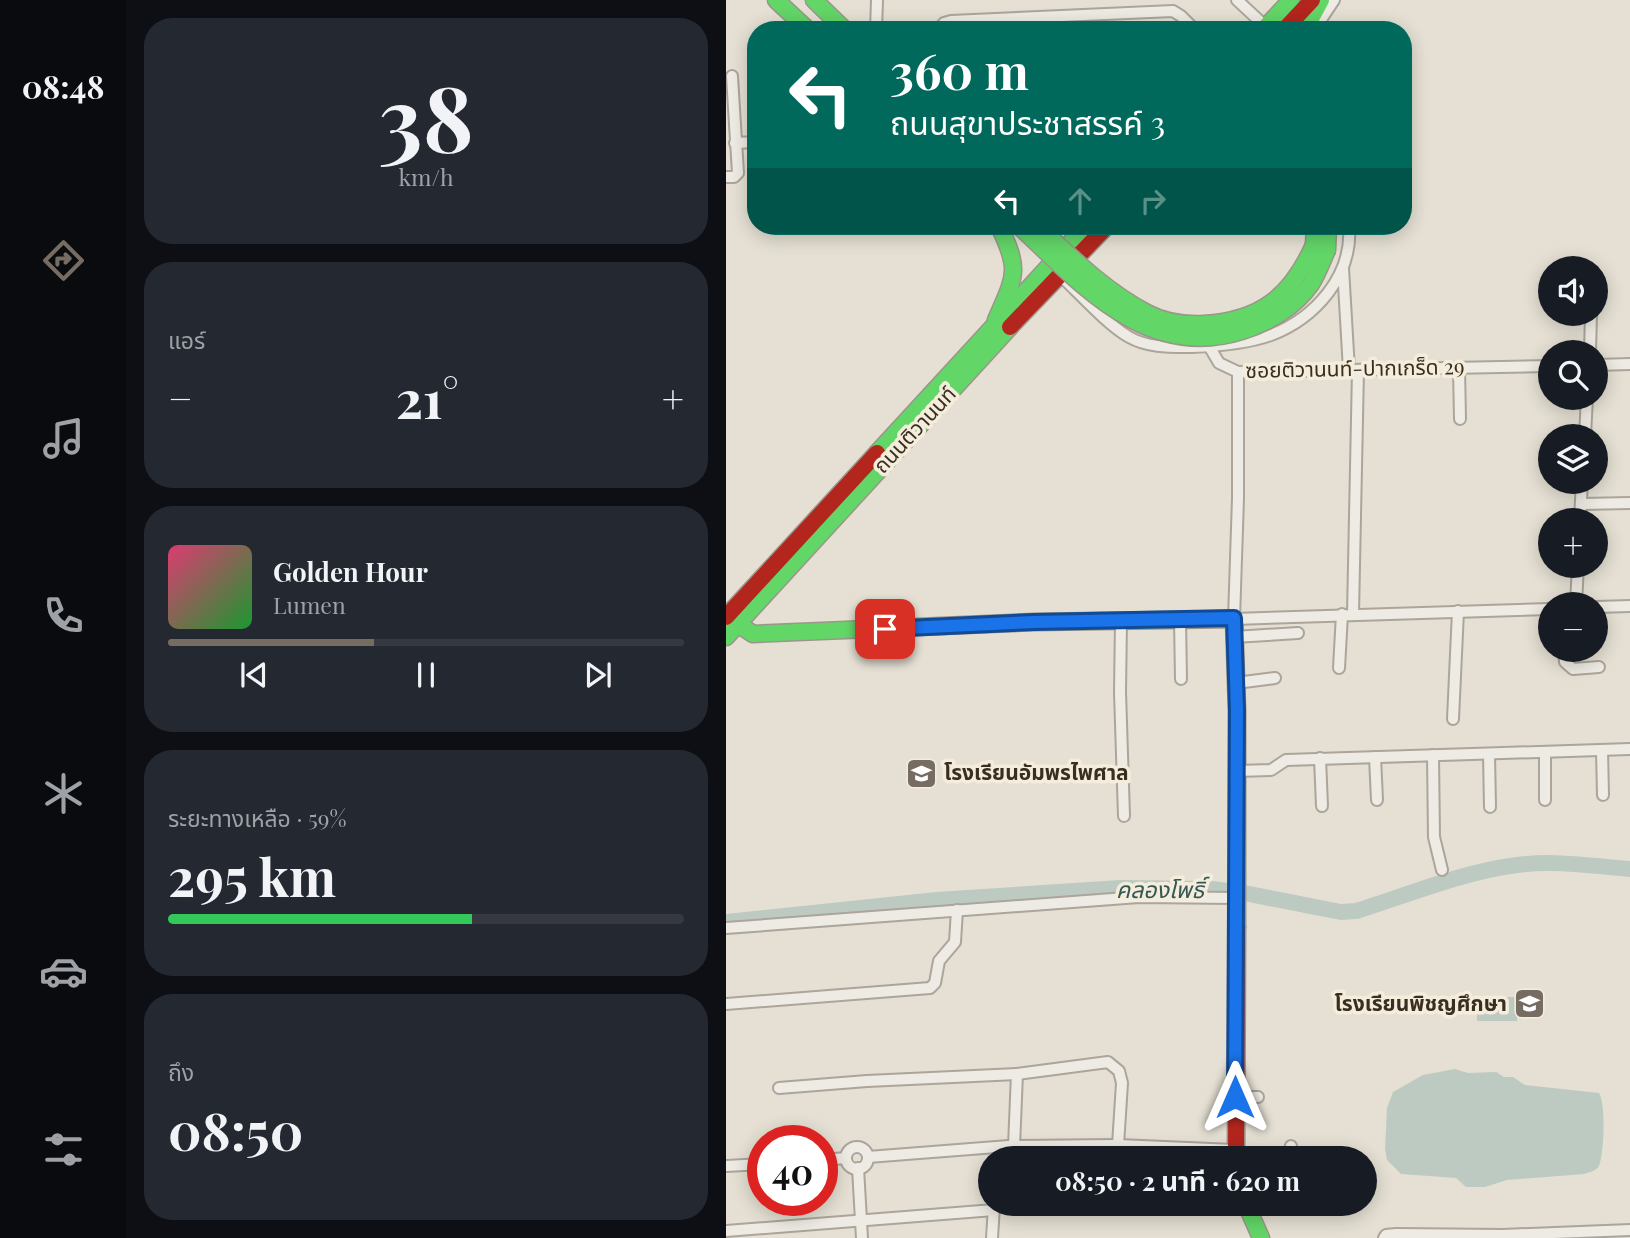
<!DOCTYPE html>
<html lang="th">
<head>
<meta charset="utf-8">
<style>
	:root { --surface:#171b24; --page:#242831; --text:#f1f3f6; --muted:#9ea1a6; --line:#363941; --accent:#766c61 }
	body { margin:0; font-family:"Playfair Display","Noto Sans Thai",serif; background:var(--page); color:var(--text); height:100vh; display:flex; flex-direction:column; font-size:26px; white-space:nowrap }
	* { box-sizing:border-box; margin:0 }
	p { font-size:23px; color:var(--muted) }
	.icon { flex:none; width:38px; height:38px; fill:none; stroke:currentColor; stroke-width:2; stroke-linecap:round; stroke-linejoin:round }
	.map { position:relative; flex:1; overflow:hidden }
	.panel { display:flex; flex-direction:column; gap:18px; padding:18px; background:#0d0f14; width:600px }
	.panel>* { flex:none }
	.top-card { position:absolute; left:21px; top:21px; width:665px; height:214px; border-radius:28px; box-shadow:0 4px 18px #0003; background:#00695c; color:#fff; overflow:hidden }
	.fabs { position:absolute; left:812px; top:256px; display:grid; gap:14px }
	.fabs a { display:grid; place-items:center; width:70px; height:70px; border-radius:50%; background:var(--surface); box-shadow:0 4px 18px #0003; font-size:35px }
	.speed { position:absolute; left:21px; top:1125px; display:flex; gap:14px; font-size:35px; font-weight:700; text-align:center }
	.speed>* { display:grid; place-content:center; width:91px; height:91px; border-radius:50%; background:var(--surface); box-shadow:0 4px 18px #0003; line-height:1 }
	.speed .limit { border:10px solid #d22; background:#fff; color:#111 }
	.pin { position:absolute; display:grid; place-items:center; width:60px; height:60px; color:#fff; margin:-30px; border-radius:14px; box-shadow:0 4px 10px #0006 }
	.me { position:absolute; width:77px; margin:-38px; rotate:0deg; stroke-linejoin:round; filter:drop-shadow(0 0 5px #0008) }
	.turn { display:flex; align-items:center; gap:24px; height:147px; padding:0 28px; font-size:32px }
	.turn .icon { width:91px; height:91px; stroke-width:2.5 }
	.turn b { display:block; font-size:49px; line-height:60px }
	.lanes { display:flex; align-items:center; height:66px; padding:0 28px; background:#0003; justify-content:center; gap:35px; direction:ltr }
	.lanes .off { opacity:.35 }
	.big { font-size:52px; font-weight:700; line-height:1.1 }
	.panel .widget { flex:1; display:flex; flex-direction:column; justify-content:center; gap:10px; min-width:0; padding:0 24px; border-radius:28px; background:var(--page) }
	.panel .dial { align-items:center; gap:0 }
	.dial b { font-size:91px; line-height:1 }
	.song { display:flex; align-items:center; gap:21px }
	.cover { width:84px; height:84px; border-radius:10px; background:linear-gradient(135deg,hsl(340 70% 55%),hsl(130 70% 35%)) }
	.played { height:7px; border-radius:4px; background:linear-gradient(90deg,var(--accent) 40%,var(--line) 40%) }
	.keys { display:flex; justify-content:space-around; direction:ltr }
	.heat { display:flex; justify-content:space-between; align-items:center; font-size:38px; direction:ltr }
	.charge { height:10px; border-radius:5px; background:linear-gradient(90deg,#34c759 59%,var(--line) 0) }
	.trip { position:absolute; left:252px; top:1146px; width:399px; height:70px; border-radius:35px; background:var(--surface); box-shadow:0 4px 18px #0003; font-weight:700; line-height:70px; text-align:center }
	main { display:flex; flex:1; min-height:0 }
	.menu { display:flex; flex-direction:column; width:126px; justify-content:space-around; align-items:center; background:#090b0e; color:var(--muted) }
	.menu .icon { width:49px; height:49px }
	.menu .active { color:var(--accent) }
	.menu b { font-size:32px; color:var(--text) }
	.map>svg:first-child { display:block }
	.water { fill:#bdcac2 }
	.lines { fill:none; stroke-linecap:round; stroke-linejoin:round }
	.river { stroke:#bdcac2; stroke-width:16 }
	.street-casing { stroke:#aba59b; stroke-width:14 }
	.fast-casing { stroke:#9b958b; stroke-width:19 }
	.jam-casing { stroke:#9b958b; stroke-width:19 }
	.street { stroke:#eeebe4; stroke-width:10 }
	.fast { stroke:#63d668; stroke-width:16 }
	.jam { stroke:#b3261e; stroke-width:16 }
	.fast-bridge-casing { stroke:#9b958b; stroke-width:19; stroke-linecap:butt }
	.fast-bridge { stroke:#63d668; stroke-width:16 }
	.route-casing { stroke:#114b97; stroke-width:18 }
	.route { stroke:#1a73e8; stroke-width:12 }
	.labels { text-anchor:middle; stroke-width:7; stroke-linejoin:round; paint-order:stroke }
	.street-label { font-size:21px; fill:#3a2e23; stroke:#f4eddb }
	.poi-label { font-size:21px; font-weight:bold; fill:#3a2e23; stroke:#f4eddb; text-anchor:start }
	.water-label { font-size:23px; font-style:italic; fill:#345856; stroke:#f4eddb }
</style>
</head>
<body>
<main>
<nav class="menu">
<b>08:48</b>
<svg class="icon active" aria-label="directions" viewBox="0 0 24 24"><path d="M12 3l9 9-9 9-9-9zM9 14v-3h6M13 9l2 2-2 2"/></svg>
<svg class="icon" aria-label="music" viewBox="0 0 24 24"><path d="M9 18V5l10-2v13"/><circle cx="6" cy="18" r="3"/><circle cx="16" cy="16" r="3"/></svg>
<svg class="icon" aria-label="phone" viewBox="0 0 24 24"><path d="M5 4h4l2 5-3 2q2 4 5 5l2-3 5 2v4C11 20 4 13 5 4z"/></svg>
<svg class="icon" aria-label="climate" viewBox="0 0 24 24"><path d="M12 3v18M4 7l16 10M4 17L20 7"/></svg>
<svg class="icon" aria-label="car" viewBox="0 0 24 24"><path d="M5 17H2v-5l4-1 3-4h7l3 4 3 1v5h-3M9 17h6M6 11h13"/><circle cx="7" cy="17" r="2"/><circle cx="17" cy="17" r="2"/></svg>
<svg class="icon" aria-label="filters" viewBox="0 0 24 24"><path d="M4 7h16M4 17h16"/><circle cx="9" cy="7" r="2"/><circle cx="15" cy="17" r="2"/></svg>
</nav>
<section class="panel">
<div class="widget dial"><b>38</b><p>km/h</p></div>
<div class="widget"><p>แอร์</p>
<div class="heat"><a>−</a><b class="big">21°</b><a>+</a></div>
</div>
<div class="widget">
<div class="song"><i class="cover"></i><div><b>Golden Hour</b><p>Lumen</p></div></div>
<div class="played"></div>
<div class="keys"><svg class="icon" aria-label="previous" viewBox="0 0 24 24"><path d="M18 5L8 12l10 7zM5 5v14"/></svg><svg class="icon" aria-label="pause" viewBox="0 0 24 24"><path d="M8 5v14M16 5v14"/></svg><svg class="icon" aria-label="next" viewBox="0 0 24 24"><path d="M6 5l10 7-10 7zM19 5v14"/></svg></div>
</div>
<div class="widget"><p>ระยะทางเหลือ · 59%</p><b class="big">295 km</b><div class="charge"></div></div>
<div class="widget"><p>ถึง</p><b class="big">08:50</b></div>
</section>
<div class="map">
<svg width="904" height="1238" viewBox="0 0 904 1238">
	<rect width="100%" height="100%" fill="#e5e0d3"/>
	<g class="water">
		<rect x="751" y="997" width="40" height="24"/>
		<path d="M 729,1069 L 742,1073 L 770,1072 L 778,1077 L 787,1077 L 799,1085 L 873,1093 C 880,1104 878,1154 873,1166 C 870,1171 864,1172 858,1174 L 781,1180 L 759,1187 L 740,1187 L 730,1178 L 675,1174 L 661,1160 L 659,1149 L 661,1108 L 667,1092 L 697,1075 Z"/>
	</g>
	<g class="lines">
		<path class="river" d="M 0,922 L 211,900 L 394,888 L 486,889 L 518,893 L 615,912 L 630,911 C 682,895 736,872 791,865 C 828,860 867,866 904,869"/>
		<defs>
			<g id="street">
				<path d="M 511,0 L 540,27"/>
				<path d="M 150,30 L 151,0"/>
				<path d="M 212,30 L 218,23 L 225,21 L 447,11 L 455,16 L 469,30"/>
				<path d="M 588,30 L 608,0"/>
				<path d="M 9,143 L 30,142"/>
				<path d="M 0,177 L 8,177 L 12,173 L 6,76"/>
				<path d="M 617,268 L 623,370"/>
				<path d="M 336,277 C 355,295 382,325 403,337 C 422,348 445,347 466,347 C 492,346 520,344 545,335 C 589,318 627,276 623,226"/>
				<path d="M 483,346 L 493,363 L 512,372 L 824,366"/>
				<path d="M 864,352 L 865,313"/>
				<path d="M 870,365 L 904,364"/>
				<path d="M 733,368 L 734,419"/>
				<path d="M 512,372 L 512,498 L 508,619 L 824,609"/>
				<path d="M 859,436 L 861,397"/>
				<path d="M 855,504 L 904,503"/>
				<path d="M 854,520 L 856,481"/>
				<path d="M 850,604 L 852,565"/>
				<path d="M 870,607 L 904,606"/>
				<path d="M 627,614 L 632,370"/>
				<path d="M 454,620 L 455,679"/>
				<path d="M 395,621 L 394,692 L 398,816"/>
				<path d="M 508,637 L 572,633"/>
				<path d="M 838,649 L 839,662 L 847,669 L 873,667"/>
				<path d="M 613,668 L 616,614"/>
				<path d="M 510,683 L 549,678"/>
				<path d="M 727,719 L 732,611"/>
				<path d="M 876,750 L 877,795"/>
				<path d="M 819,752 L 819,800"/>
				<path d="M 763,754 L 764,807"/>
				<path d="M 707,755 L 708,837 L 716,870"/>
				<path d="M 649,757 L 651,800"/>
				<path d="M 594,758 L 596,806"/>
				<path d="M 510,771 L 545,770 L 560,760 L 904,749"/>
				<path d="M 0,928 L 413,897 L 510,898"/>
				<path d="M 0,1004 L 204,988 L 209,983 L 213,961 L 229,942 L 231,910"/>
				<path d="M 53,1088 L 141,1081 L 291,1074"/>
				<path d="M 509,1097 L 532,1097"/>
				<path d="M 288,1146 L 291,1074 L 382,1062 L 393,1071 L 396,1083 L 392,1145"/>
				<circle cx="131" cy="1158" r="11"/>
				<path d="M 142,1157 L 283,1146 L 392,1145 L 508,1150"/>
				<path d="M 562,1158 L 565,1146"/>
				<path d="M 96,1160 L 120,1158"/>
				<path d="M 0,1166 L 37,1164"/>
				<path d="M 132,1168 L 136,1238"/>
				<path d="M 0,1231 L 268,1210"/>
				<path d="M 266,1238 L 268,1206"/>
				<path d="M 658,1238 L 660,1235 L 670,1234 L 776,1235 L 904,1230"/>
			</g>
			<g id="fast">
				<path d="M 50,0 L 82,30"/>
				<path d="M 88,0 L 119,30"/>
				<path d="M 537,30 L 565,0"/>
				<path d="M 579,30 L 595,0"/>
				<path d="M 588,245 L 589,226"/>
				<path d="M 601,250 L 602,226"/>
				<path d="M 270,320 C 289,276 295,271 273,226"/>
				<path d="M 151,453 L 360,226"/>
				<path d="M 12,624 L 27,634 L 308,622 L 508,619 L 511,711 L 511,927"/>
				<path d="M 0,637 L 284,327"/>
				<path d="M 520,1204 L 535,1238"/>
			</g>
			<g id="jam">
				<path d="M 558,30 L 586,0"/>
				<path d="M 284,327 L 381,226"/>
				<path d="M 0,617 L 151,453"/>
				<path d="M 510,1158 L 511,927"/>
			</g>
		</defs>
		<use href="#street" class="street-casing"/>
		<use href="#fast" class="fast-casing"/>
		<use href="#jam" class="jam-casing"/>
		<use href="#street" class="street"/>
		<use href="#fast" class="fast"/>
		<use href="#jam" class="jam"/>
		<defs>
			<g id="fast-bridge">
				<path d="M 293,226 C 356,285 421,361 516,331 C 542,323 569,307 585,284 C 592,273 596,261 601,250"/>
				<path d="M 312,226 C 346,258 379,291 421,313 C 438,322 459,325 478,324 C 535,321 565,296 588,245"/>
			</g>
		</defs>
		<use href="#fast-bridge" class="fast-bridge-casing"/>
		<use href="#fast-bridge" class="fast-bridge"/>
	</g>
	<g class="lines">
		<defs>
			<path id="route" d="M 159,629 L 308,622 L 508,618 L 511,710 L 509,1097"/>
		</defs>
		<use href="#route" class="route-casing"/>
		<use href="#route" class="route"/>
	</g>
	<defs>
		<symbol id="school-square" viewBox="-11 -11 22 22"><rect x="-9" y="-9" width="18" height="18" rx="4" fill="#766c61" stroke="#f4eddb"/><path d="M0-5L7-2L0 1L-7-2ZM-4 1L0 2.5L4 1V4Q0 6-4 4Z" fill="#fff"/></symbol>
	</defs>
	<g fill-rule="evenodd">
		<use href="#school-square" x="178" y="756" width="35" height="35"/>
		<use href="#school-square" x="786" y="986" width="35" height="35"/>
	</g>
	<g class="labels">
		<g class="street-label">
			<text transform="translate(629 369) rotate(-1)" y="7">ซอยติวานนท์-ปากเกร็ด 29</text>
			<text transform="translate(189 430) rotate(-47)" y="7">ถนนติวานนท์</text>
		</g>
		<g class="poi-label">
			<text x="218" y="780">โรงเรียนอัมพรไพศาล</text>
			<text x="781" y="1011" text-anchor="end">โรงเรียนพิชญศึกษา</text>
		</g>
		<g class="water-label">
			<text x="434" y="898">คลองโพธิ์</text>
		</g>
	</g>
</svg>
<div class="fabs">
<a><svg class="icon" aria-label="sound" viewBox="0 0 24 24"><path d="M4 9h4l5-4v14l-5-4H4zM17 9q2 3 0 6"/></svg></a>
<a><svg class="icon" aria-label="search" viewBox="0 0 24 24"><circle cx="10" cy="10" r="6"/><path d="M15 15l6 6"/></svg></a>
<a><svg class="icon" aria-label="layers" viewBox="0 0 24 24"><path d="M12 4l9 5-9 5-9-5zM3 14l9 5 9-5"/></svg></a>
<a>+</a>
<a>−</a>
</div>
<div class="speed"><div class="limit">40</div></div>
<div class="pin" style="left:159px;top:629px;background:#d93025"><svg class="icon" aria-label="arrive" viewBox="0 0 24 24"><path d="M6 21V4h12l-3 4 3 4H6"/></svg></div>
<svg class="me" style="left:509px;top:1097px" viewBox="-20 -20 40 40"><path d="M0-17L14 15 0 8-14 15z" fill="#1a73e8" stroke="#fff" stroke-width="4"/></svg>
<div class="trip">08:50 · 2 นาที · 620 m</div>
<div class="top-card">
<div class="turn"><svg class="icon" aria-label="left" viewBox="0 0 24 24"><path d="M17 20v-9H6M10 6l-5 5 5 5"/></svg><div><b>360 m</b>ถนนสุขาประชาสรรค์ 3</div></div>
<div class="lanes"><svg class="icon" aria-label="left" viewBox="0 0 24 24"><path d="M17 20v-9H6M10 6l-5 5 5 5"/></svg><svg class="icon off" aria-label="ahead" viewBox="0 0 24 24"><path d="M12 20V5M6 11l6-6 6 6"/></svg><svg class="icon off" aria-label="right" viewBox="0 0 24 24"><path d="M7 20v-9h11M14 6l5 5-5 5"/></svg></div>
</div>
</div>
</main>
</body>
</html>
